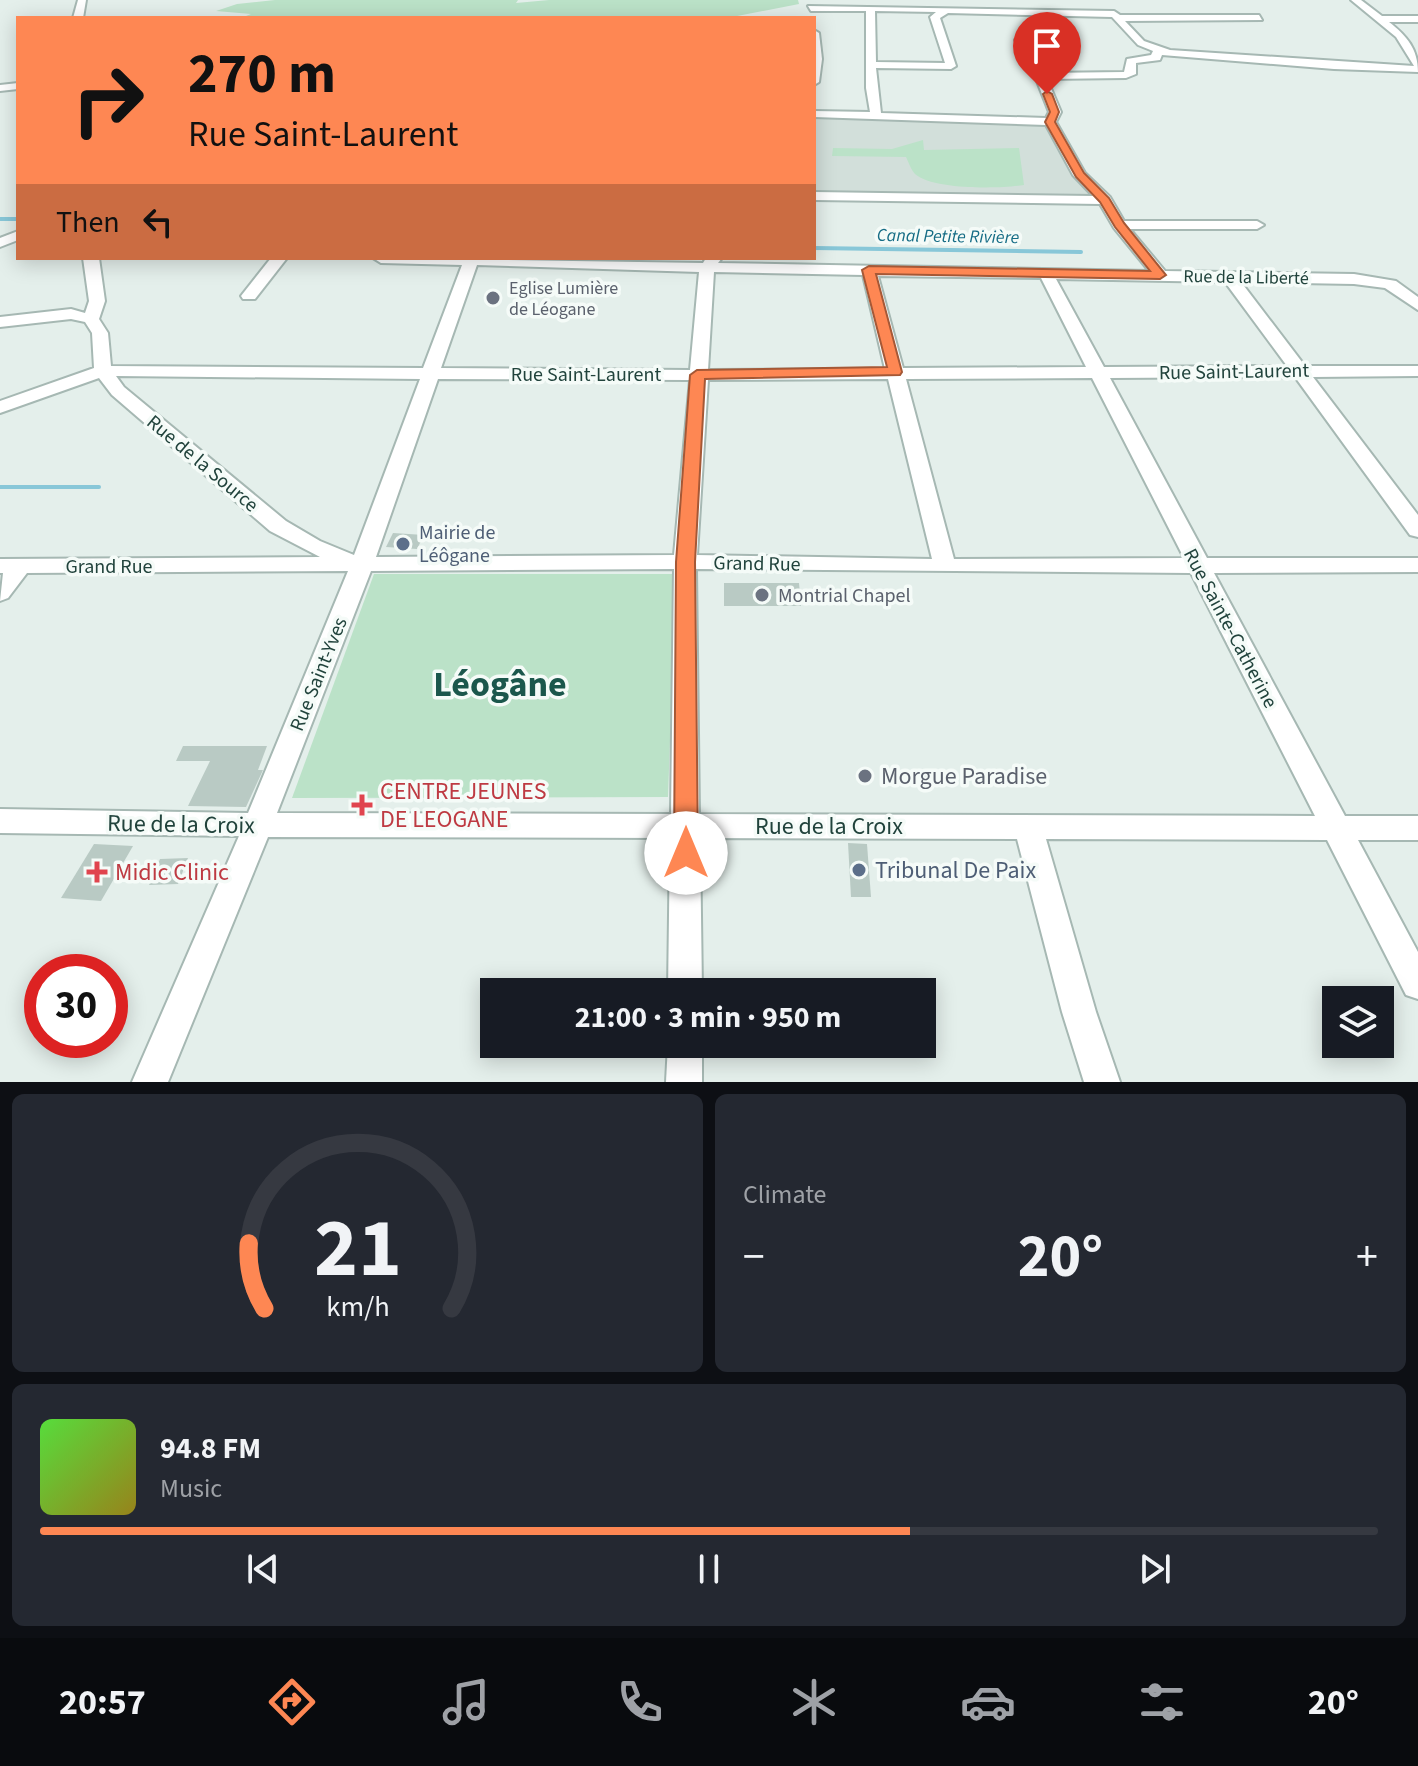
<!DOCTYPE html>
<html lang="en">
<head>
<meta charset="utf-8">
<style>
	:root { --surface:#171b24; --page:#242831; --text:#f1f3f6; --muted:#9ea1a6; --line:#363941; --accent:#fe8753 }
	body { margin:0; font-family:"Source Sans 3",sans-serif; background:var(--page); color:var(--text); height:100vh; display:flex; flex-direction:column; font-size:30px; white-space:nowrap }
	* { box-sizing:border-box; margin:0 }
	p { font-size:26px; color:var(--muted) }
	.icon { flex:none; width:44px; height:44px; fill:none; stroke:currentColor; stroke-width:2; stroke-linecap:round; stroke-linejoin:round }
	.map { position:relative; height:1082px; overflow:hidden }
	.sheet { display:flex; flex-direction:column; gap:12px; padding:12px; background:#0d0f14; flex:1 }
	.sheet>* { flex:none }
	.hud { position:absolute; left:16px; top:16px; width:800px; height:244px; border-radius:0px; box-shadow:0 4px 20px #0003; background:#fe8753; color:#111; overflow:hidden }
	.buttons { position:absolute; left:1322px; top:986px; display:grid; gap:16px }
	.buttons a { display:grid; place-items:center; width:72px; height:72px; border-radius:0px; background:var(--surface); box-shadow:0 4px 20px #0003; font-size:40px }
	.speed { position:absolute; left:24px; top:954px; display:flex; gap:16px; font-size:40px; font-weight:700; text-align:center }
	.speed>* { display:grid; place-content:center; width:104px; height:104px; border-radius:50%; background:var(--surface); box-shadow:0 4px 20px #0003; line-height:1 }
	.speed .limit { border:12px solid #d22; background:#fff; color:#111 }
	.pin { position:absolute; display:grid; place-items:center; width:68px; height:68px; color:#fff; margin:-82px -34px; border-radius:50% 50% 50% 0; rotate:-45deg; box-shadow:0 0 8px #0007 }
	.pin .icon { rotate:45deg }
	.me { position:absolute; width:88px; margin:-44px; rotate:0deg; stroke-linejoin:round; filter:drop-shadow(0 0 6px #0008) }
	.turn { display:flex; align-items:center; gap:28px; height:168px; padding:0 40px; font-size:36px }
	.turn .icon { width:104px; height:104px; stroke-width:2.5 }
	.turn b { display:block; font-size:56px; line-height:68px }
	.then { display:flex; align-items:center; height:76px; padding:0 40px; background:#0003; gap:16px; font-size:30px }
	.big { font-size:60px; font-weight:700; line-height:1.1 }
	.sheet .card { flex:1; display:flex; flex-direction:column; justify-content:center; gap:12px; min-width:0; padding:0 28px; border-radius:12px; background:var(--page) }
	.sheet .dial { align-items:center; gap:0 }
	.dial svg { height:208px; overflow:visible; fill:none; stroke:var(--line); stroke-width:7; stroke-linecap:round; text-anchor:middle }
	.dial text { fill:var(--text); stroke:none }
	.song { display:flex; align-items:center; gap:24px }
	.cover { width:96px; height:96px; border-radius:12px; background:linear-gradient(135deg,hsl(110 70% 55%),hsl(50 70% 35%)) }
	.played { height:8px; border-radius:4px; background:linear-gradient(90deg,var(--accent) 65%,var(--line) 65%) }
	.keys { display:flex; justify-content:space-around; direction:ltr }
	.heat { display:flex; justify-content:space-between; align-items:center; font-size:44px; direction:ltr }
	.sheet .tiles { flex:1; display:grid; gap:12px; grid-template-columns:1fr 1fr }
	.card:last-child { grid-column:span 2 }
	.trip { position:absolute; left:480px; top:978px; width:456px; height:80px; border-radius:0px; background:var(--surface); box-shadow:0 4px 20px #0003; font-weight:700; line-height:80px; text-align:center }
	.tab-bar { display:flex; height:128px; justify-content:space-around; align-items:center; background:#090b0e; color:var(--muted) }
	.tab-bar .icon { width:56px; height:56px }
	.tab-bar .on { color:var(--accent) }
	.tab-bar b { font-size:36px; color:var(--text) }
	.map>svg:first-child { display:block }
	.built { fill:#d2dfda }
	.green { fill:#bbe2c8 }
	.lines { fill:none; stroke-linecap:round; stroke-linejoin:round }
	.stream { stroke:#88c7d8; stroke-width:4 }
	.building { fill:#b9cac4 }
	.minor-casing { stroke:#a6b8b3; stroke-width:4 }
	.minor { fill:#fff; fill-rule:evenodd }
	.route { fill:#fe8753; stroke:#a55836; stroke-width:2 }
	.worship-dot { fill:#6b7280; stroke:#f5fbf8; stroke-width:3 }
	.service-dot { fill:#5c6f8a; stroke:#f5fbf8; stroke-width:3 }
	.health-dot { fill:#e0444e; stroke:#f5fbf8; stroke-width:3 }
	.labels { text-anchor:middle; stroke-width:7; stroke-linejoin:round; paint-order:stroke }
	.far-water-label { font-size:18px; font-style:italic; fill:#156c85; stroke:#f5fbf8 }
	.far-street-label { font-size:18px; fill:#21433c; stroke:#f5fbf8 }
	.far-worship-label { font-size:18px; fill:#5b616d; stroke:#f5fbf8; text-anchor:start }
	.street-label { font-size:20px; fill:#21433c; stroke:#f5fbf8 }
	.service-label { font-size:20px; fill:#4e5e75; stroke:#f5fbf8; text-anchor:start }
	.worship-label { font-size:20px; fill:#5b616d; stroke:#f5fbf8; text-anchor:start }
	.near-worship-label { font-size:24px; fill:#5b616d; stroke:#f5fbf8; text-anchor:start }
	.near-health-label { font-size:24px; fill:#be3a42; stroke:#f5fbf8; text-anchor:start }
	.near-street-label { font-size:24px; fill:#21433c; stroke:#f5fbf8 }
	.near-service-label { font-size:24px; fill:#4e5e75; stroke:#f5fbf8; text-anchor:start }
	.town-label { font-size:36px; font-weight:bold; fill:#1b574c; stroke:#f5fbf8 }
</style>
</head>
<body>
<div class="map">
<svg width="1418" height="1082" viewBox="0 0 1418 1082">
	<rect width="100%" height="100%" fill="#e4efeb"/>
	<path class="built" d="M 814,117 L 1049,123 L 1096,197 L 814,195 Z"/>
	<g class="green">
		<path d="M 275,0 L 518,0 L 516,3 L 549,0 L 798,0 L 799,4 L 727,18 L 241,18 L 251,14 L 216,11 L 237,4 Z"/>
		<path d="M 923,140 L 924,150 L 1019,148 L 1024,185 C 1001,189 933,190 915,174 C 911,170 908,161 906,157 L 832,156 L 833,148 L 892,149 Z"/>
		<path d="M 374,574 L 676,574 L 668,797 L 292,798 Z"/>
	</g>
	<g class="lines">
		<g class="stream">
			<path d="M 0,219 L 18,219"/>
			<path d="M 814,248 L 1081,252"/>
			<path d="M 0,487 L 99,487"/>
		</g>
	</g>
	<g class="building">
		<path d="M 393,533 L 424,535 L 417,549 L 386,547 Z"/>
		<path d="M 724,583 L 799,583 L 801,606 L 724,606 Z"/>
		<path d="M 183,746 L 267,746 L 258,770 L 263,770 L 246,807 L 188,806 L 210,761 L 176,761 Z"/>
		<path d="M 848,843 L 867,844 L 871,897 L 851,897 Z"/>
		<path d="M 94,844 L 133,846 L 101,901 L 61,898 Z"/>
		<path d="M 188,858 L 178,884 L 149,885 L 160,859 Z"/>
	</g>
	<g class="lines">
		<defs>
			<g id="minor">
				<path d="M 78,0 L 86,0 L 83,18 L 73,18 Z"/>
				<path d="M 1351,0 L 1361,0 L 1382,16 L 1418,16 L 1418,22 L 1389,22 C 1407,36 1418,49 1418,72 L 1334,69 L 1162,55 L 1160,60 L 1136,63 L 1136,74 L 1126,78 L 1047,79 L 1061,112 L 1056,122 L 1085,173 L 1110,197 L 1124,221 L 1257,221 L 1264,225 L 1257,229 L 1130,229 L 1165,271 L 1354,274 L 1396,281 L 1418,297 L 1418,310 L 1385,288 L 1354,284 L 1241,282 L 1305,366 L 1418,366 L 1418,376 L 1313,377 L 1418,515 L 1418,537 L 1410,535 L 1295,377 L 1110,378 L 1207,558 L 1418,558 L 1418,572 L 1214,573 L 1345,816 L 1418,816 L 1418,840 L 1358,840 L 1418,952 L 1418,999 L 1406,995 L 1327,840 L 1046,839 L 1096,1012 L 1120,1082 L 1084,1082 L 1062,1012 L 1017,839 L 700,838 L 702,992 L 668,992 L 670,838 L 268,837 L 168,1082 L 132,1082 L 239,836 L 0,833 L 0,809 L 248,813 L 348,571 L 27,573 L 8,598 L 0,601 L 3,573 L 0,573 L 0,559 L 320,557 L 270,531 L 112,395 L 99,378 L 0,413 L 0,401 L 94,368 L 92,333 L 85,322 L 71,319 L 0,327 L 0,317 L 71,309 L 85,313 L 89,301 L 83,258 L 99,258 L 105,301 L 99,319 L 108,333 L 111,366 L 423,368 L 462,265 L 381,263 L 373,258 L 703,263 L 706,258 L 722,258 L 718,263 L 1149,271 L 1114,228 L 1100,204 L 814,200 L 814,192 L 1093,196 L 1073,175 L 1046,125 L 814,117 L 814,111 L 870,112 L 866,88 L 866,11 L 811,11 L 808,6 L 1114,11 L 1120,15 L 1259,15 L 1262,20 L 1125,21 L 1144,41 L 1170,50 L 1414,66 L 1396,37 ZM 875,11 L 936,12 L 930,17 L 945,63 L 876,62 ZM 948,13 L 1112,17 L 1138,45 L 1153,51 L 1151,55 L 1127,59 L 1124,72 L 1043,73 L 1021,40 L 1015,40 L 1035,76 L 1049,112 L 1046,118 L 881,113 L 876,68 L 951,69 L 956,66 L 940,18 ZM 477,265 L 699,272 L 690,370 L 441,368 ZM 714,272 L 863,275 L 885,369 L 708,370 ZM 878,276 L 1041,278 L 1086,367 L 903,368 ZM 1056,279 L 1225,282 L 1287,366 L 1104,367 ZM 116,376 L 420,379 L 354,555 L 320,541 L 286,521 L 124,387 ZM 1092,378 L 1184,558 L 954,559 L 906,379 ZM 438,379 L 690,380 L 674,555 L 376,557 ZM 888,379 L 932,559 L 697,555 L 708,380 ZM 674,569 L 671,814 L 277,813 L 371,571 ZM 696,569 L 1191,573 L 1315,816 L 699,814 Z"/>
				<path d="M 814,30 L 819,33 L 822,59 L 819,82 L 814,85 Z"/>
				<path d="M 18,83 L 18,89 L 0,91 L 0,85 Z"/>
				<path d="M 18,231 L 18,240 L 0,247 L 0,238 Z"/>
				<path d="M 271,258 L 287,258 L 255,299 L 243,299 L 241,296 Z"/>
				<path d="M 668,1044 L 702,1044 L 702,1082 L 666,1082 Z"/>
			</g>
		</defs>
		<use href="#minor" class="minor-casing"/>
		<use href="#minor" class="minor"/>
	</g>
	<path class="route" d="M 1047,91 L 1052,94 L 1059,112 L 1055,122 L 1084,173 L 1109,198 L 1124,223 L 1166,275 L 1160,279 L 876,274 L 902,372 L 900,375 L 705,379 L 695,562 L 698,853 L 694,860 L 686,863 L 677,860 L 674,853 L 676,562 L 690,375 L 697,370 L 887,367 L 862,270 L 869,266 L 1150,271 L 1115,227 L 1100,202 L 1076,177 L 1045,122 L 1050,112 L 1043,94 Z"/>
	<g class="worship-dot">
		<circle cx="493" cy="298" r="8"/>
		<circle cx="762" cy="595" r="8"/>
		<circle cx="865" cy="776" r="8"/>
	</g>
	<g class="service-dot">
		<circle cx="403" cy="544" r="8"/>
		<circle cx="859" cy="870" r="8"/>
	</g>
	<g class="health-dot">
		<path d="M358 793h8v8h8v8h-8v8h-8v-8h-8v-8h8z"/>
		<path d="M93 860h8v8h8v8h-8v8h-8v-8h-8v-8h8z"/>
	</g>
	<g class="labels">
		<g class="far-water-label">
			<text transform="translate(948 236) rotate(1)" y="6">Canal Petite Rivière</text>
		</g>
		<g class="far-street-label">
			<text transform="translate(1246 277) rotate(1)" y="6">Rue de la Liberté</text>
		</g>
		<g class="far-worship-label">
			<text x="509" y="294">Eglise Lumière<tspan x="509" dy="21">de Léogane</tspan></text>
		</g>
		<g class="street-label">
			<text transform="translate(1234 371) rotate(-1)" y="7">Rue Saint-Laurent</text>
			<text x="586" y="381">Rue Saint-Laurent</text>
			<text transform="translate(203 463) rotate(40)" y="7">Rue de la Source</text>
			<text transform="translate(757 563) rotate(1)" y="7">Grand Rue</text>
			<text x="109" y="573">Grand Rue</text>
			<text transform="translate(1231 628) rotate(62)" y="7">Rue Sainte-Catherine</text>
			<text transform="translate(318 674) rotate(-68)" y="7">Rue Saint-Yves</text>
		</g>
		<g class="service-label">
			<text x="419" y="539">Mairie de<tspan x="419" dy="23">Léôgane</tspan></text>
		</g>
		<g class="worship-label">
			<text x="778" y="602">Montrial Chapel</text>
		</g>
		<g class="near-worship-label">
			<text x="881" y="784">Morgue Paradise</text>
		</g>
		<g class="near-health-label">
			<text x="380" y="799">CENTRE JEUNES<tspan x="380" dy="28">DE LEOGANE</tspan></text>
			<text x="115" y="880">Midic Clinic</text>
		</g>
		<g class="near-street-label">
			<text transform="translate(181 824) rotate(1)" y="8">Rue de la Croix</text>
			<text x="829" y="834">Rue de la Croix</text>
		</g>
		<g class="near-service-label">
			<text x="875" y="878">Tribunal De Paix</text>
		</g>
		<g class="town-label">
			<text x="500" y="696">Léogâne</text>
		</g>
	</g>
</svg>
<div class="buttons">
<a><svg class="icon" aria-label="layers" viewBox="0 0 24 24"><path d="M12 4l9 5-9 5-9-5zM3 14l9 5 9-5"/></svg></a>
</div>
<div class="speed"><div class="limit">30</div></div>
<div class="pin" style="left:1047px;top:94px;background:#d93025"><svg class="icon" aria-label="arrive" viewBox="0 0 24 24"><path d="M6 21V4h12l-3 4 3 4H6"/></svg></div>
<svg class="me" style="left:686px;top:853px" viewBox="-20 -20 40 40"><circle r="19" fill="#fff"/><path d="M0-13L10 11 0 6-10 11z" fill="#fe8753"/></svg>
<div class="trip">21:00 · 3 min · 950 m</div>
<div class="hud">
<div class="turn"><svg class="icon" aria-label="right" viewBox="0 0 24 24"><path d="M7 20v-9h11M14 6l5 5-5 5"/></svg><div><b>270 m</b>Rue Saint-Laurent</div></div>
<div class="then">Then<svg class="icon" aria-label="left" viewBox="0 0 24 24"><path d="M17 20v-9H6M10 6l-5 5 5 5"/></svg></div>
</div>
</div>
<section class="sheet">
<div class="tiles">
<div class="card dial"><svg viewBox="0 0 100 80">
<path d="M14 69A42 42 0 1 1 86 69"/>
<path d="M14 69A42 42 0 0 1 8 44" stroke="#fe8753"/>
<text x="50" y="56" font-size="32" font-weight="700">21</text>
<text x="50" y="72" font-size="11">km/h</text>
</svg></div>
<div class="card"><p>Climate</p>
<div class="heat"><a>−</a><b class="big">20°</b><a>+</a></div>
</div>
<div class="card">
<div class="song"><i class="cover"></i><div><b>94.8 FM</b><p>Music</p></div></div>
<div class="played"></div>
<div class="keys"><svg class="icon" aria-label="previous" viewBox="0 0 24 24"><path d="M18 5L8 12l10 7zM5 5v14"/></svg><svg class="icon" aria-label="pause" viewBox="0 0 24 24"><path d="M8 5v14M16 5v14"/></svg><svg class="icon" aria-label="next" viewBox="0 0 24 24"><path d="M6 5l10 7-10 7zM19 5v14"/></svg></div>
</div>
</div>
</section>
<nav class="tab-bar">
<b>20:57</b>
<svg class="icon on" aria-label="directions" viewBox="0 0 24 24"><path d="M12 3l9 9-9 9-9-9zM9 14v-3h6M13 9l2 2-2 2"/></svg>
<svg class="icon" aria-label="music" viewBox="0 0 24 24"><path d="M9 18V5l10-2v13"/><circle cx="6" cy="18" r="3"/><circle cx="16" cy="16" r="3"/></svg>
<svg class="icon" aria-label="phone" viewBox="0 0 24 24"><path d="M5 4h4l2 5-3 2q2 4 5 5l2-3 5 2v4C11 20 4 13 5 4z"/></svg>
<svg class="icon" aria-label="climate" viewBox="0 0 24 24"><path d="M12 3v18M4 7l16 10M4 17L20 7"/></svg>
<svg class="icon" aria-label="car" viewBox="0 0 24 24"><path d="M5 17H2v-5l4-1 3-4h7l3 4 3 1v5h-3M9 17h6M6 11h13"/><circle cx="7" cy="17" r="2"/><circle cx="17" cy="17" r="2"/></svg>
<svg class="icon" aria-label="filters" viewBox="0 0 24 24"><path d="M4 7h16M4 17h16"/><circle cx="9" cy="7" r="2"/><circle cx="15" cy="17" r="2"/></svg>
<b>20°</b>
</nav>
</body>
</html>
